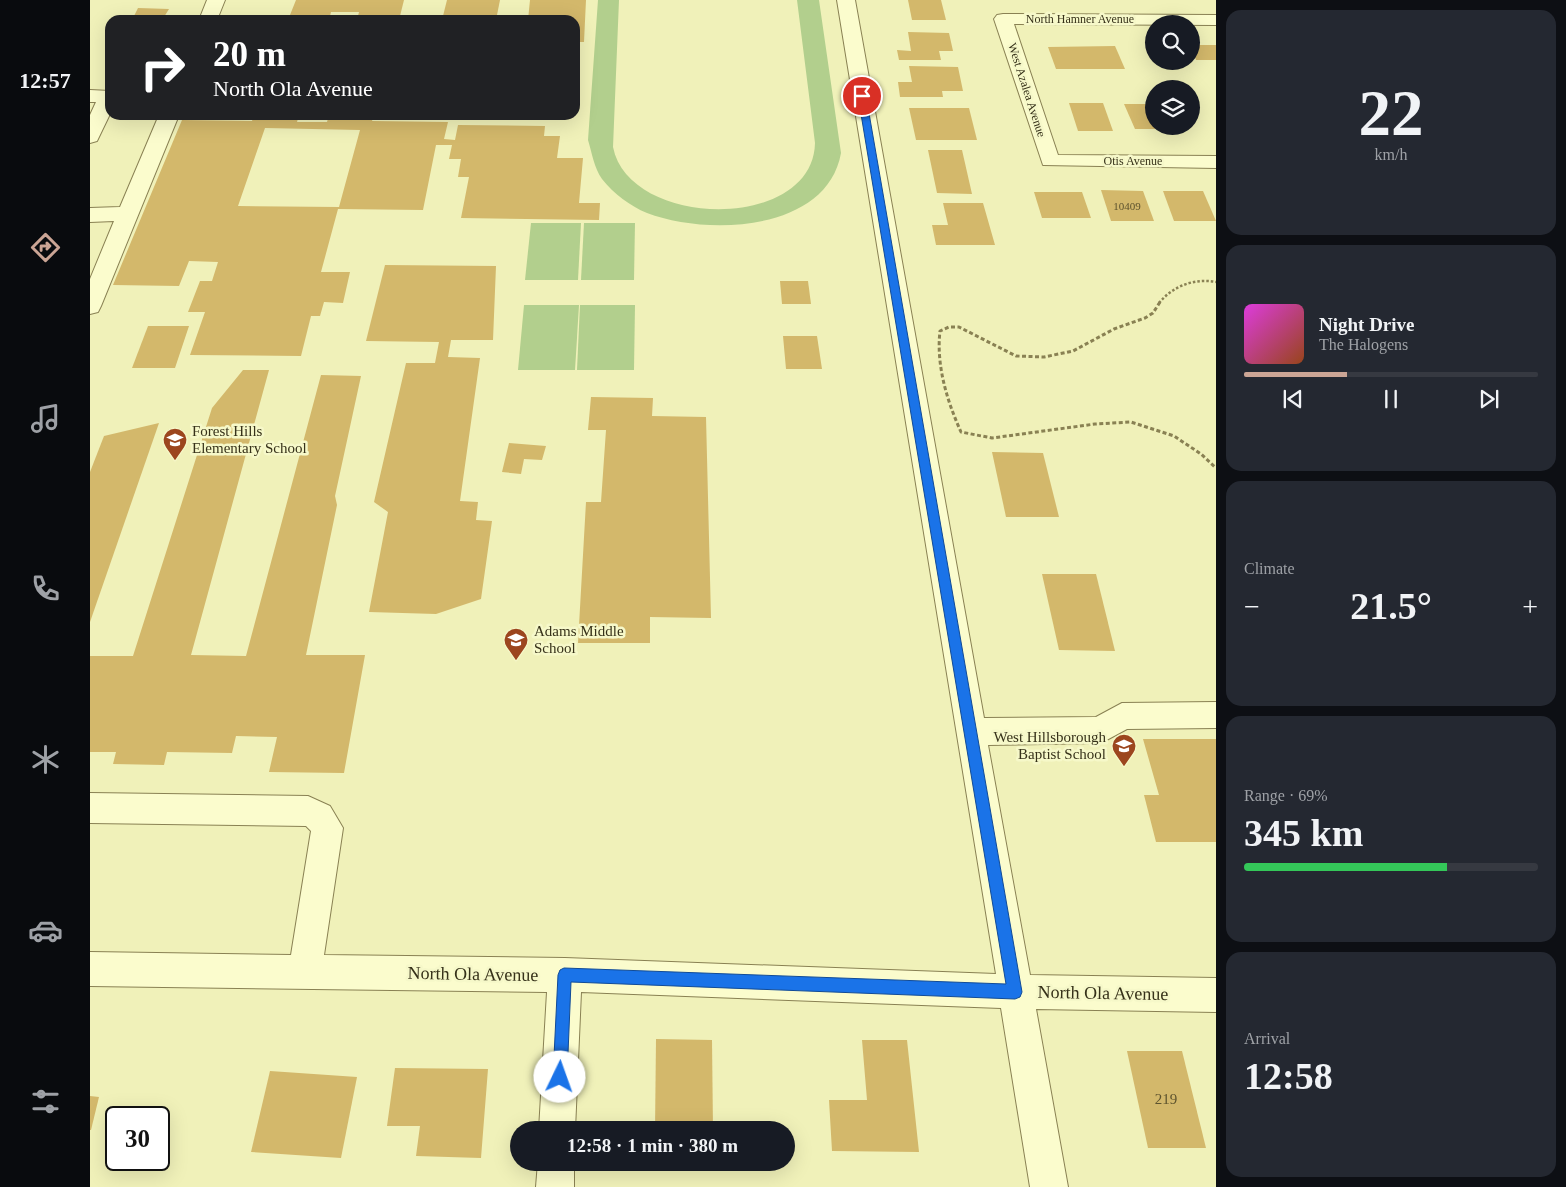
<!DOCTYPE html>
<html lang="en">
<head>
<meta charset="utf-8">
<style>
	:root { --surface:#171b24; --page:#242831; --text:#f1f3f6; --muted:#9ea1a6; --line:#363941; --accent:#cba595 }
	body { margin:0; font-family:"Times New Roman",serif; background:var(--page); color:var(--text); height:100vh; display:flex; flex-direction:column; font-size:19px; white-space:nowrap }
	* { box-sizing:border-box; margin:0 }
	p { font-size:16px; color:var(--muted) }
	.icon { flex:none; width:28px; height:28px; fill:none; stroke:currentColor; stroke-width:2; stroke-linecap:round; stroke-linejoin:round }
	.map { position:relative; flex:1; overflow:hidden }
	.sheet { display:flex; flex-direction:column; gap:10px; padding:10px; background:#0d0f14; width:350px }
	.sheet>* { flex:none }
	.hud { position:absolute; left:15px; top:15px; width:475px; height:105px; border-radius:15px; box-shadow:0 5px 20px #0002; background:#202124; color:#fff; overflow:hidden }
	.fabs { position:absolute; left:1055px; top:15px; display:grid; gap:10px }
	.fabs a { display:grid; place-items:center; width:55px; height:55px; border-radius:50%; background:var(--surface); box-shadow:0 5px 20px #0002; font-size:25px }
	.speed { position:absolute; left:15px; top:1106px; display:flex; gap:10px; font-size:25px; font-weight:700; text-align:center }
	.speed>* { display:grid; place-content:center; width:65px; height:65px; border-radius:50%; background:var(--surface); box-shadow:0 5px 20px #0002; line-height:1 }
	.speed .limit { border:2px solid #111; border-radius:8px; background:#fff; color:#111 }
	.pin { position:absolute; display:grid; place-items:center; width:42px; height:42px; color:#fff; margin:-21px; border:2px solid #fff; border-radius:50%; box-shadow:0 1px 5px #0007 }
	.me { position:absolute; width:55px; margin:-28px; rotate:3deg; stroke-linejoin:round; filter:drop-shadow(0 0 4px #0008) }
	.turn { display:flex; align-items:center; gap:18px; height:105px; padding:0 25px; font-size:22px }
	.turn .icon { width:65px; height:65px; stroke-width:2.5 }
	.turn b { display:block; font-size:35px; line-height:42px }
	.big { font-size:38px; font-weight:700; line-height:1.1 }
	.sheet .card { flex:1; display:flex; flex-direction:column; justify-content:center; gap:8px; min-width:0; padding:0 18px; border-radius:15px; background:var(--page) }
	.sheet .dial { align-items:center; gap:0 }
	.dial b { font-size:65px; line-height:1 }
	.song { display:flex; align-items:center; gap:15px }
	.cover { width:60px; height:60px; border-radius:8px; background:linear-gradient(135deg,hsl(300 70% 55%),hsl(20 70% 35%)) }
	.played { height:5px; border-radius:2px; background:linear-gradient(90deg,var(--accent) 35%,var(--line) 35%) }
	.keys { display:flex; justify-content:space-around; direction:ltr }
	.heat { display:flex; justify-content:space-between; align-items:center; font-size:28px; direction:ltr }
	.charge { height:8px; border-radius:4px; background:linear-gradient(90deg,#34c759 69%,var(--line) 0) }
	.trip { position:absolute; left:420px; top:1121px; width:285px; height:50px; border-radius:25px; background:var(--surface); box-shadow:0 5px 20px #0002; font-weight:700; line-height:50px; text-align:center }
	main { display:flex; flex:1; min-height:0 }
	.tab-bar { display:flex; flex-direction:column; width:90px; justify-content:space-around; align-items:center; background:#090b0e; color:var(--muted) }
	.tab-bar .icon { width:35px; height:35px }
	.tab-bar .on { color:var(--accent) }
	.tab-bar b { font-size:22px; color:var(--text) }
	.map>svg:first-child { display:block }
	.green { fill:#b2cf8d }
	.building { fill:#d3b86b; fill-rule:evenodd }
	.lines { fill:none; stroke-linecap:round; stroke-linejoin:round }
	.minor-casing { stroke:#898153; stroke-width:2 }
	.path-far1 { stroke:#898153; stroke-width:2.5; stroke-dasharray:2.5 2; stroke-linecap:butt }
	.path { stroke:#898153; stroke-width:3; stroke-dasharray:4 2.5; stroke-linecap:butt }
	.minor { fill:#fbfccd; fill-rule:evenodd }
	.route { fill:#1a73e8; stroke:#114b97 }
	.labels { text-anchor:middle; stroke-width:5; stroke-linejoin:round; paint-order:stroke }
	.far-number-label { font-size:11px; fill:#5d532e }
	.far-street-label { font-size:12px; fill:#363119; stroke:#f6f8c9 }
	.poi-label { font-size:15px; fill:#363119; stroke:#f6f8c9; text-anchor:start }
	.near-number-label { font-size:15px; fill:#5d532e }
	.near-street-label { font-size:18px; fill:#363119; stroke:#f6f8c9 }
</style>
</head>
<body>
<main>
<nav class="tab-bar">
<b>12:57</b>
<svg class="icon on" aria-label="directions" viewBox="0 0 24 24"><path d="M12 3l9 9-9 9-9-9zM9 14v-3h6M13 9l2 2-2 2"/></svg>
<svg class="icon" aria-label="music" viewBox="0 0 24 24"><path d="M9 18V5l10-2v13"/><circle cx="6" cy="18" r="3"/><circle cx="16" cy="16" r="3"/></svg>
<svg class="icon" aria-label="phone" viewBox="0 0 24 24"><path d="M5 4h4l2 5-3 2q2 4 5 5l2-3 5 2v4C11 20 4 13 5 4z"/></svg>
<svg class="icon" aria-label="climate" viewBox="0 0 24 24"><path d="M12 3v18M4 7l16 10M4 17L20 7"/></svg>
<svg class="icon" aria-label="car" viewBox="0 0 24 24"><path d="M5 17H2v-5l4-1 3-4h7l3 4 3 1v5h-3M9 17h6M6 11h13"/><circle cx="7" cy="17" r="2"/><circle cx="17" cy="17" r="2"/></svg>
<svg class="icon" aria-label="filters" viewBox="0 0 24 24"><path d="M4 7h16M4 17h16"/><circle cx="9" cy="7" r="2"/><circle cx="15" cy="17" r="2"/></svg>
</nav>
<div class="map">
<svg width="1126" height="1187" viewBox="0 0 1126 1187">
	<rect width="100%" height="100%" fill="#f0f1b9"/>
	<g class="green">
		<path d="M 508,0 L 529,0 L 523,147 C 539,229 723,232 725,143 L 707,0 L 729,0 L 751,153 C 737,232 617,236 557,213 C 540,206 524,194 512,179 C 504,168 502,153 498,140 Z"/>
		<path d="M 441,223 L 491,223 L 488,280 L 435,280 Z"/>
		<path d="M 494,223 L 545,223 L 544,280 L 491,280 Z"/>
		<path d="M 434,305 L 489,305 L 485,370 L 428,370 Z"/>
		<path d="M 490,305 L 545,305 L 544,370 L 487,370 Z"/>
	</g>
	<g class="building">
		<path d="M 206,0 L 314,0 L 309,20 L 267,20 L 269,12 L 241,12 L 239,20 L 198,20 Z"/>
		<path d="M 357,0 L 410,0 L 406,20 L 352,20 Z"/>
		<path d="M 440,0 L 496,0 L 494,42 L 485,42 L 485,20 L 438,20 Z"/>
		<path d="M 818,0 L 851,0 L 856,20 L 822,20 Z"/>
		<path d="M 48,8 L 79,9 L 74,17 L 90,18 L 89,20 L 42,20 Z"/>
		<path d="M 818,32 L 859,33 L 863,51 L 849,51 L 851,60 L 809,60 L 807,50 L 821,51 Z"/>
		<path d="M 1101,45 L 1126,45 L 1126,60 L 1106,60 Z"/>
		<path d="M 1025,46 L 1035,69 L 966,69 L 958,47 Z"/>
		<path d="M 819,66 L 868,67 L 873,91 L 852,91 L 853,97 L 810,97 L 808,82 L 822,82 Z"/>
		<path d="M 979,103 L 1013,103 L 1023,131 L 988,131 Z"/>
		<path d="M 1034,104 L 1064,104 L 1064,126 L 1083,126 L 1084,129 L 1045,129 Z"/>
		<path d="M 819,108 L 879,108 L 887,140 L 826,140 Z"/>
		<path d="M 164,115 L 209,115 L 207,122 L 237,122 L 239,115 L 284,115 L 282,121 L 358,122 L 354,139 L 365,140 L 368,125 L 455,126 L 454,136 L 470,136 L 467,158 L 493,158 L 489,203 L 510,203 L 509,220 L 371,218 L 379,177 L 368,177 L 371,159 L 359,159 L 362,145 L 346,145 L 333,210 L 248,209 L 231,272 L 260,272 L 253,303 L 234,302 L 230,316 L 221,316 L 211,356 L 100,355 L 115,312 L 98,312 L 110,281 L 122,281 L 128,262 L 99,261 L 89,286 L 23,285 L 92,120 L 162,121 ZM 175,128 L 270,130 L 249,207 L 148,206 Z"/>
		<path d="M 838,150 L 872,150 L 882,194 L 847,193 Z"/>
		<path d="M 1011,190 L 1053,191 L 1064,221 L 1021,221 Z"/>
		<path d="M 1073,191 L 1113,191 L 1126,221 L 1084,221 Z"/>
		<path d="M 944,192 L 992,192 L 1001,218 L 952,218 Z"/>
		<path d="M 853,203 L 893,203 L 905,245 L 846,245 L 842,225 L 858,225 Z"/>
		<path d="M 295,265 L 406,266 L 403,340 L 361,340 L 358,357 L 390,358 L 370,501 L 388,502 L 386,520 L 402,521 L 391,599 L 346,614 L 279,612 L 298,512 L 284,502 L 316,363 L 345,363 L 349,342 L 276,341 Z"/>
		<path d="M 690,281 L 718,281 L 721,304 L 692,304 Z"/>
		<path d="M 58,326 L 99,326 L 85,368 L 42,368 Z"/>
		<path d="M 693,336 L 727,336 L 732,369 L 696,369 Z"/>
		<path d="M 153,370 L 179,370 L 101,655 L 156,656 L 231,375 L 271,376 L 245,496 L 247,505 L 216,655 L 275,655 L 254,773 L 179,772 L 187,737 L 146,736 L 142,753 L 77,752 L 74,765 L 23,764 L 26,752 L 0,752 L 0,656 L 43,656 L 122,408 Z"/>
		<path d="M 501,397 L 563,398 L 562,416 L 616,417 L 621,618 L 560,617 L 560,643 L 488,643 L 496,502 L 511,502 L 516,430 L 498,430 Z"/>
		<path d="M 69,423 L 0,622 L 0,472 L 14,436 Z"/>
		<path d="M 419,443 L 456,446 L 452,460 L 434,459 L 431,474 L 412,472 Z"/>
		<path d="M 902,452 L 953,453 L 969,517 L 916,517 Z"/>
		<path d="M 952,574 L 1006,574 L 1025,651 L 969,650 Z"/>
		<path d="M 1053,739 L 1126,739 L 1126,842 L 1066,842 L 1054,795 L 1069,795 Z"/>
		<path d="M 566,1039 L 622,1040 L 623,1130 L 565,1130 Z"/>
		<path d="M 772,1040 L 817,1040 L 829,1152 L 742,1151 L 739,1100 L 777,1100 Z"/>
		<path d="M 1037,1051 L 1092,1051 L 1116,1148 L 1058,1148 Z"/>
		<path d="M 305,1068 L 398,1069 L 391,1158 L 326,1156 L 330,1126 L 297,1126 Z"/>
		<path d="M 180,1071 L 267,1077 L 251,1158 L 161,1152 Z"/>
		<path d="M 0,1096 L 9,1097 L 1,1130 L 0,1130 Z"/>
	</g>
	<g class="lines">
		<defs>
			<g id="minor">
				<path d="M 117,0 L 135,0 L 127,20 L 109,20 Z"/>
				<path d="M 747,0 L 765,0 L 894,718 L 1006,717 L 1032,703 L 1126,702 L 1126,728 L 1037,729 L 1011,743 L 898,745 L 940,975 L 1126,978 L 1126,1012 L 946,1009 L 978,1187 L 940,1187 L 911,1008 L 491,992 L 485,1130 L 449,1130 L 457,992 L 0,986 L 0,952 L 201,955 L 221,831 L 216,826 L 0,823 L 0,793 L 218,796 L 240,806 L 253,828 L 234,955 L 475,958 L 906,974 Z"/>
				<path d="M 913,14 L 1126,15 L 1126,25 L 924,24 L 968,155 L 1126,156 L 1126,168 L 953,165 L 904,19 L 907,15 Z"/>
				<path d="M 0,90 L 20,91 L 20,114 L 7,141 L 0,143 L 0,115 L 6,102 L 0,102 Z"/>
				<path d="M 69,115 L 89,115 L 11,306 L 8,312 L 0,314 L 0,279 L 24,221 L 0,222 L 0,208 L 30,207 Z"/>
				<path d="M 448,1162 L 484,1162 L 484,1187 L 446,1187 Z"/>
			</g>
		</defs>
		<use href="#minor" class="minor-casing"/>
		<path class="path-far1" d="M 1069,303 C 1083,286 1104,278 1126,282"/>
		<path class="path" d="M 1070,302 L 1063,313 L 1055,318 L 1024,329 L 983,351 L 954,357 L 926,356 L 869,327 L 859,327 L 850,331 C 846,365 857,401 871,432 L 902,438 L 1005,424 L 1041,422 L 1084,436 L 1111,454 L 1126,468"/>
		<use href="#minor" class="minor"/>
	</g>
	<path class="route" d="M 772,93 L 776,96 L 932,992 L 930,997 L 925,999 L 481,982 L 477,1077 L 475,1082 L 470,1084 L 465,1082 L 463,1077 L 468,975 L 470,970 L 474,968 L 916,984 L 768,96 Z"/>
	<defs>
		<symbol id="school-pin" viewBox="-11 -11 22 30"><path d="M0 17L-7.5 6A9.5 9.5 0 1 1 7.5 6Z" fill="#9c461e" stroke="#f6f8c9"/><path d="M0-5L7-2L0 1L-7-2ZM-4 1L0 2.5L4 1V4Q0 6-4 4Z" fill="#fff"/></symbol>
	</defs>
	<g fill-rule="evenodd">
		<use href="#school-pin" x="71" y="426" width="28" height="38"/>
		<use href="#school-pin" x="412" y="626" width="28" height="38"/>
		<use href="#school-pin" x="1020" y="732" width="28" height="38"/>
	</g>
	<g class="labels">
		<g class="far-number-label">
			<text x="1037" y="210">10409</text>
		</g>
		<g class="far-street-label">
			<text x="990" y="23">North Hamner Avenue</text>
			<text transform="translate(937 90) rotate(72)" y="4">West Azalea Avenue</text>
			<text x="1043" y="165">Otis Avenue</text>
		</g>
		<g class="poi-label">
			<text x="102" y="436">Forest Hills<tspan x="102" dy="17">Elementary School</tspan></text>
			<text x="444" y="636">Adams Middle<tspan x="444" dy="17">School</tspan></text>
			<text x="1016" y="742" text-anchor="end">West Hillsborough<tspan x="1016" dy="17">Baptist School</tspan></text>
		</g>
		<g class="near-number-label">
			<text x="1076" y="1104">219</text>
		</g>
		<g class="near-street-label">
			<text transform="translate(383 974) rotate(1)" y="6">North Ola Avenue</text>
			<text transform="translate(1013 993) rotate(1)" y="6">North Ola Avenue</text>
		</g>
	</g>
</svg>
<div class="fabs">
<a><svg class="icon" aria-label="search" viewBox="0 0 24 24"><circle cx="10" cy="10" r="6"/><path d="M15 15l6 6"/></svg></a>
<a><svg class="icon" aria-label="layers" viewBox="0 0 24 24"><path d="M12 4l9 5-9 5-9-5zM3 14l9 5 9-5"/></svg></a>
</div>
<div class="speed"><div class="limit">30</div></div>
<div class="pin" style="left:772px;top:96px;background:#d93025"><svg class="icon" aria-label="arrive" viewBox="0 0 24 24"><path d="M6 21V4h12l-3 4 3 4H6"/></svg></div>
<svg class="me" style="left:470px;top:1077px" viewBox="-20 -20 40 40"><circle r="19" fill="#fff"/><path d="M0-13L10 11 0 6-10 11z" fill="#1a73e8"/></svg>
<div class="trip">12:58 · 1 min · 380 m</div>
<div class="hud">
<div class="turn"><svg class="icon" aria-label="right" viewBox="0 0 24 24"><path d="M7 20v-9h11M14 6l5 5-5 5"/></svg><div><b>20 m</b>North Ola Avenue</div></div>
</div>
</div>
<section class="sheet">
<div class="card dial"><b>22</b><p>km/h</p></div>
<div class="card">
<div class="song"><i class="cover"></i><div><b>Night Drive</b><p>The Halogens</p></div></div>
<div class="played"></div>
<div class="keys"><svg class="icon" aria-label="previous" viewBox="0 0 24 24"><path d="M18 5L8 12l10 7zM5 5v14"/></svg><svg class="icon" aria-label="pause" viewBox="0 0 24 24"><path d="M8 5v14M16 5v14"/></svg><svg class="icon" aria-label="next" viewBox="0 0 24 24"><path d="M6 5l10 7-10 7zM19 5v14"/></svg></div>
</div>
<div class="card"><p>Climate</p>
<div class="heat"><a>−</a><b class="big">21.5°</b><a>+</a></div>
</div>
<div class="card"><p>Range · 69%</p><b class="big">345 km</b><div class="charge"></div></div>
<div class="card"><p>Arrival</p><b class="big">12:58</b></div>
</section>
</main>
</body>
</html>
